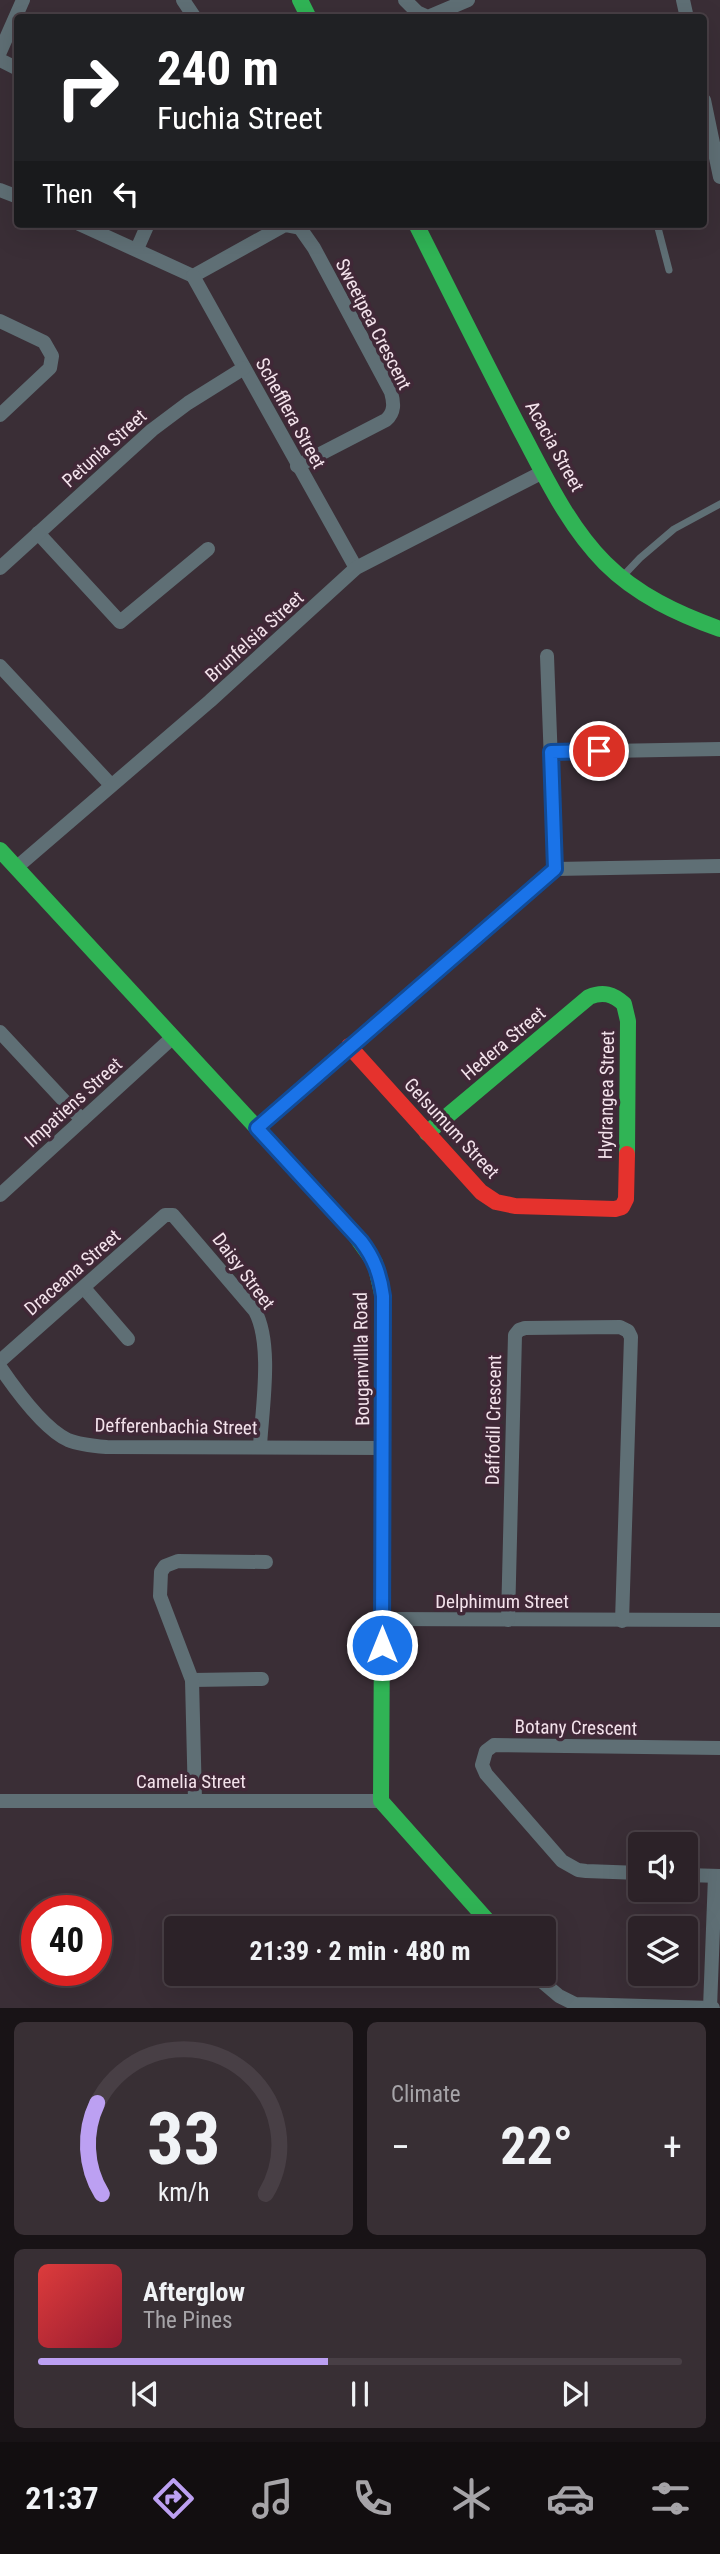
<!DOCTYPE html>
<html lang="en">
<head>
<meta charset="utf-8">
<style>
	:root { --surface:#2c2228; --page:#382f34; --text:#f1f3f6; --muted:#a6a4a8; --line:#483f45; --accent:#bca0f2 }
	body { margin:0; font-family:"Roboto Condensed",sans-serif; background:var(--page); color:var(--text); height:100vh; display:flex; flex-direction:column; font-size:26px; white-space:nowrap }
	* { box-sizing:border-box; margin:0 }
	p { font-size:23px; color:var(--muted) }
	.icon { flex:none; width:38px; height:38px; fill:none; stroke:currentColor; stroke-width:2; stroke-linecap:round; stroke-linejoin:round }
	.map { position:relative; height:2008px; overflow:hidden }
	.side { display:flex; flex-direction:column; gap:14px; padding:14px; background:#181316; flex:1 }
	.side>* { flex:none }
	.banner { position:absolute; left:14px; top:14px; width:693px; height:214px; border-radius:7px; box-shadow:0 7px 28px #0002,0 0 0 2px var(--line); background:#202124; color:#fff; overflow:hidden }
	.controls { position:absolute; left:628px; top:1832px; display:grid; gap:14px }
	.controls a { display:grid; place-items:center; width:70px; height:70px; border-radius:7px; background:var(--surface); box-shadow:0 7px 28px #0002,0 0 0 2px var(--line); font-size:35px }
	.speed { position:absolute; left:21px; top:1895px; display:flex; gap:14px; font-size:35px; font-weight:700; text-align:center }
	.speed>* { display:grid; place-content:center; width:91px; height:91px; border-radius:50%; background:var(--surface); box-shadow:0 7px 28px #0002,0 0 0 2px var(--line); line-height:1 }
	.speed .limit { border:10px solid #d22; background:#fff; color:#111 }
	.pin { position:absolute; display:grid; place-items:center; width:60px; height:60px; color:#fff; margin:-30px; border:4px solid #fff; border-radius:50%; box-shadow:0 2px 7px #0007 }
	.me { position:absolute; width:77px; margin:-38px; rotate:0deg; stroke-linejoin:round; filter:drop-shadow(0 0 5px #0008) }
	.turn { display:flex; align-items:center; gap:24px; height:147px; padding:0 28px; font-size:32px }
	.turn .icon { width:91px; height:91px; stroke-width:2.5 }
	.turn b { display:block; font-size:49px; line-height:60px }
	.then { display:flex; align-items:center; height:66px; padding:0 28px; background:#0003; gap:14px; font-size:26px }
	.big { font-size:52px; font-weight:700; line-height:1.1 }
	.side .card { flex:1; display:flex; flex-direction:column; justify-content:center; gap:10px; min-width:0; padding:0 24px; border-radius:10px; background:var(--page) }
	.side .dial { align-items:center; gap:0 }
	.dial svg { height:182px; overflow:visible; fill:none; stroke:var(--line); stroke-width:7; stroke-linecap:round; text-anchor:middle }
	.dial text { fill:var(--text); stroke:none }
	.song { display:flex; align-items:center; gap:21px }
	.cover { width:84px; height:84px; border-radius:10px; background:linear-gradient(135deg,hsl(0 70% 55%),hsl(350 70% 35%)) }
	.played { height:7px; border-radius:4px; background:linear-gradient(90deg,var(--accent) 45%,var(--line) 45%) }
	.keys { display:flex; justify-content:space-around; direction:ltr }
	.heat { display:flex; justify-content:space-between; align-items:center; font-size:38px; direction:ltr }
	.side .tiles { flex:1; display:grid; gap:14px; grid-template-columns:1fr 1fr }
	.card:last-child { grid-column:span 2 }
	.trip { position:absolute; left:164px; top:1916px; width:392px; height:70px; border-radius:7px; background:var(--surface); box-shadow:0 7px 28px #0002,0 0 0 2px var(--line); font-weight:700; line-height:70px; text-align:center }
	.dock { display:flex; height:112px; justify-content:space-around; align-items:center; background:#120e10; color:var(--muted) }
	.dock .icon { width:49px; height:49px }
	.dock .current { color:var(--accent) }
	.dock b { font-size:32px; color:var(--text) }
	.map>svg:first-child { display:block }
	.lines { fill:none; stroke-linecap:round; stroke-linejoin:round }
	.lane { stroke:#5f6f75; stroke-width:7 }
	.street { stroke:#5f6f75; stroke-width:14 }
	.fast { stroke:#30b455; stroke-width:16 }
	.jam { stroke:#e5322d; stroke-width:16 }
	.route-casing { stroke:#114b97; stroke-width:18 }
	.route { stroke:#1a73e8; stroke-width:12 }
	.labels { text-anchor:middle; stroke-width:7; stroke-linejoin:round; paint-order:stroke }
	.street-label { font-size:19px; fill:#f3e2eb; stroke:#402837 }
</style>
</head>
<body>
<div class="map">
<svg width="720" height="2008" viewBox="0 0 720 2008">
	<rect width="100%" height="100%" fill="#3a2e36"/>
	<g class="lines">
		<g class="lane">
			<path d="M 704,156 L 715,153"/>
			<path d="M 657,224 L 669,270"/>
			<path d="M 622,577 L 640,558 L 674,529 L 720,504"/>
		</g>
		<g class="street">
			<path d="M 183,0 L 195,18"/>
			<path d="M 405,0 L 417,12 L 428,17 L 468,0"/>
			<path d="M 683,0 L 687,18"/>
			<path d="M 0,52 L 23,0"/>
			<path d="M 0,60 L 18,69"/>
			<path d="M 704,100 L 720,177"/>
			<path d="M 0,190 L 18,197"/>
			<path d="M 79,224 L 193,276"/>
			<path d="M 137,249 L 148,224"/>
			<path d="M 193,276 L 285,225 L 300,228 L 314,248 L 391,392 C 394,403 395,412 386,420 L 297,466"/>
			<path d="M 193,276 L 356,568"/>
			<path d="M 0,321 L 44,342 L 52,356 L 50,368 L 0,415"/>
			<path d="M 38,533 L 120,622 L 208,549"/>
			<path d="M 0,568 L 152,430 L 188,403 L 244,368"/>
			<path d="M 547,656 L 555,869"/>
			<path d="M 0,666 L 111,785"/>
			<path d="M 551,752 L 720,749"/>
			<path d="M 17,867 L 210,701 L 356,568 L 543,472"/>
			<path d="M 555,869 L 720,866"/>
			<path d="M 0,1032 L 82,1120"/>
			<path d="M 257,1128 L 555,869"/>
			<path d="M 0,1195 L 172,1038"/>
			<path d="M 84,1288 L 128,1339"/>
			<path d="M 0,1361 L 165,1215 L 173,1215 L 255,1311 C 273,1344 262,1409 260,1446"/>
			<path d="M 0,1367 C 15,1389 44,1429 68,1440 C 80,1445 94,1446 107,1447 L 384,1448"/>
			<path d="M 382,1619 L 720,1620"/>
			<path d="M 508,1620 L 515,1335 L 519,1330 L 525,1328 L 620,1327 L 628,1331 L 631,1337 L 622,1621"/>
			<path d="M 192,1680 L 262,1679"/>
			<path d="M 195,1800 L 192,1680 L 160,1596 L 161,1572 L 165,1566 L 178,1561 L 266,1562"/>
			<path d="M 0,1801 L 381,1801"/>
			<path d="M 640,1873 L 586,1871 L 578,1870 L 562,1861 L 486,1774 L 482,1765 L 486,1751 L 494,1745 L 720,1748"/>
			<path d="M 686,1875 L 720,1876"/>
			<path d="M 533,1974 L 559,1996 L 575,2004 L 713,2008"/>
			<path d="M 710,2008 L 715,1876"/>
		</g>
		<g class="fast">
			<path d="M 300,0 L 309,18"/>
			<path d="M 416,224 C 451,294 486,364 522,433 C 546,478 569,527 605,563 C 637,595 678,614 720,629"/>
			<path d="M 0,850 L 353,1232 L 375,1263 L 383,1298"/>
			<path d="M 427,1133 L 589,997 C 603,991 613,994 624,1004 L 628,1021 L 627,1154"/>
			<path d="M 382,1629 L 381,1801 L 494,1928"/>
		</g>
		<g class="jam">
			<path d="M 349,1046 L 481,1192 L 496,1202 L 515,1206 L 615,1209 L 622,1207 L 626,1199 L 627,1154"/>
			<path d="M 382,1629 L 383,1298"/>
		</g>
	</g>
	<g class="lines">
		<defs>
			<path id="route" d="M 382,1645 L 383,1296 C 380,1274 374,1258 361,1241 L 257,1128 L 555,869 L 551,752 L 599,751"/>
		</defs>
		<use href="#route" class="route-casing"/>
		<use href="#route" class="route"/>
	</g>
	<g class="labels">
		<g class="street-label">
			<text transform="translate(374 324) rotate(63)" y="7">Sweetpea Crescent</text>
			<text transform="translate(291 413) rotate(61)" y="7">Schefflera Street</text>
			<text transform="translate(555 446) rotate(61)" y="7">Acacia Street</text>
			<text transform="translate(104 448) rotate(-42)" y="7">Petunia Street</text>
			<text transform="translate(254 636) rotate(-42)" y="7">Brunfelsia Street</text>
			<text transform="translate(503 1043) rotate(-40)" y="7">Hedera Street</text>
			<text transform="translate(606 1095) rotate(-89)" y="7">Hydrangea Street</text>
			<text transform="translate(73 1102) rotate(-42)" y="7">Impatiens Street</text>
			<text transform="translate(452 1128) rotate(47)" y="7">Gelsumum Street</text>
			<text transform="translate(244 1271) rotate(53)" y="7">Daisy Street</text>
			<text transform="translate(72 1272) rotate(-41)" y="7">Draceana Street</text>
			<text transform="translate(361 1359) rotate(-91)" y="7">Bouganvillla Road</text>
			<text transform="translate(493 1420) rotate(-89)" y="7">Daffodil Crescent</text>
			<text transform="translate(176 1426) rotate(1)" y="7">Defferenbachia Street</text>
			<text x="502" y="1608">Delphimum Street</text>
			<text transform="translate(576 1727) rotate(1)" y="7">Botany Crescent</text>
			<text x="191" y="1788">Camelia Street</text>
		</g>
	</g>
</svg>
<div class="controls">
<a><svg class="icon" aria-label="sound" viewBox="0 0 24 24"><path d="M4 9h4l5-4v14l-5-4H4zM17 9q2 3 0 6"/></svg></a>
<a><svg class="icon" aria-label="layers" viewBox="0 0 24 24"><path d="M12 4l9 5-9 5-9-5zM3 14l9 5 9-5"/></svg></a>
</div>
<div class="speed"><div class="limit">40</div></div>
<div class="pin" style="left:599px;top:751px;background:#d93025"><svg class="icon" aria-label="arrive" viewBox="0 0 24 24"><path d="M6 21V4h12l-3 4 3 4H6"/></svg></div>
<svg class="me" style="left:382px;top:1645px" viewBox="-20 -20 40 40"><circle r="17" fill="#1a73e8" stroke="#fff" stroke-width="3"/><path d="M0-11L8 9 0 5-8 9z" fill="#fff"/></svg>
<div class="trip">21:39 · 2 min · 480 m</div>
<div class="banner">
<div class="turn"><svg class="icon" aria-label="right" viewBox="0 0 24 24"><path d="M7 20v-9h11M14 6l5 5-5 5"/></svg><div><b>240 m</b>Fuchia Street</div></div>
<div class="then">Then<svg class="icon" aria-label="left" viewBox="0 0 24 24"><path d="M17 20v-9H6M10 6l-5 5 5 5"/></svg></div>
</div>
</div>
<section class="side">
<div class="tiles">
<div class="card dial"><svg viewBox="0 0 100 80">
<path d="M14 69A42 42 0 1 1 86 69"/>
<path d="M14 69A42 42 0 0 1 12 29" stroke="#bca0f2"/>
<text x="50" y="56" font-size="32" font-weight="700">33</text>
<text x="50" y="72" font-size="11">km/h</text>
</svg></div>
<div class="card"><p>Climate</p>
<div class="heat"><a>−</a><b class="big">22°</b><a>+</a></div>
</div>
<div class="card">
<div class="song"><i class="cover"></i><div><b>Afterglow</b><p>The Pines</p></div></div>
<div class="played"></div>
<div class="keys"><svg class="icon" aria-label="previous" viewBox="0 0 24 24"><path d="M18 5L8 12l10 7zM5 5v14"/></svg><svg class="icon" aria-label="pause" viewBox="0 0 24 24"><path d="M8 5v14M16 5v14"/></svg><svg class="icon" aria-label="next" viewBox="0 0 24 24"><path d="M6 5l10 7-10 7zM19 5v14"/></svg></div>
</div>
</div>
</section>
<nav class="dock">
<b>21:37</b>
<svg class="icon current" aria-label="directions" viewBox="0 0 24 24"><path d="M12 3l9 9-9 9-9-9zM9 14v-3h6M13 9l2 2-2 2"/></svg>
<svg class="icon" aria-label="music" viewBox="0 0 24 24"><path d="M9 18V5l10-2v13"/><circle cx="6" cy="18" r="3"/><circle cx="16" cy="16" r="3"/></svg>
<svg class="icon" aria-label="phone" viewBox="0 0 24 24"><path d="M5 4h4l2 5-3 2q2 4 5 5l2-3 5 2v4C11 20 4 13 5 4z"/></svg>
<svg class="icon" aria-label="climate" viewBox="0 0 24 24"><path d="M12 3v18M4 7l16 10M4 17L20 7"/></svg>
<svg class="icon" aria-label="car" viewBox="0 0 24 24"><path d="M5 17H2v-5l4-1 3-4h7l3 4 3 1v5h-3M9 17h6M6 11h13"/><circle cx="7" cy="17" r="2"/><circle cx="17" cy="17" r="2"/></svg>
<svg class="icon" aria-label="filters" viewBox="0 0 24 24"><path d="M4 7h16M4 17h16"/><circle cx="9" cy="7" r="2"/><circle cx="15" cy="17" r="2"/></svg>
</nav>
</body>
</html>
